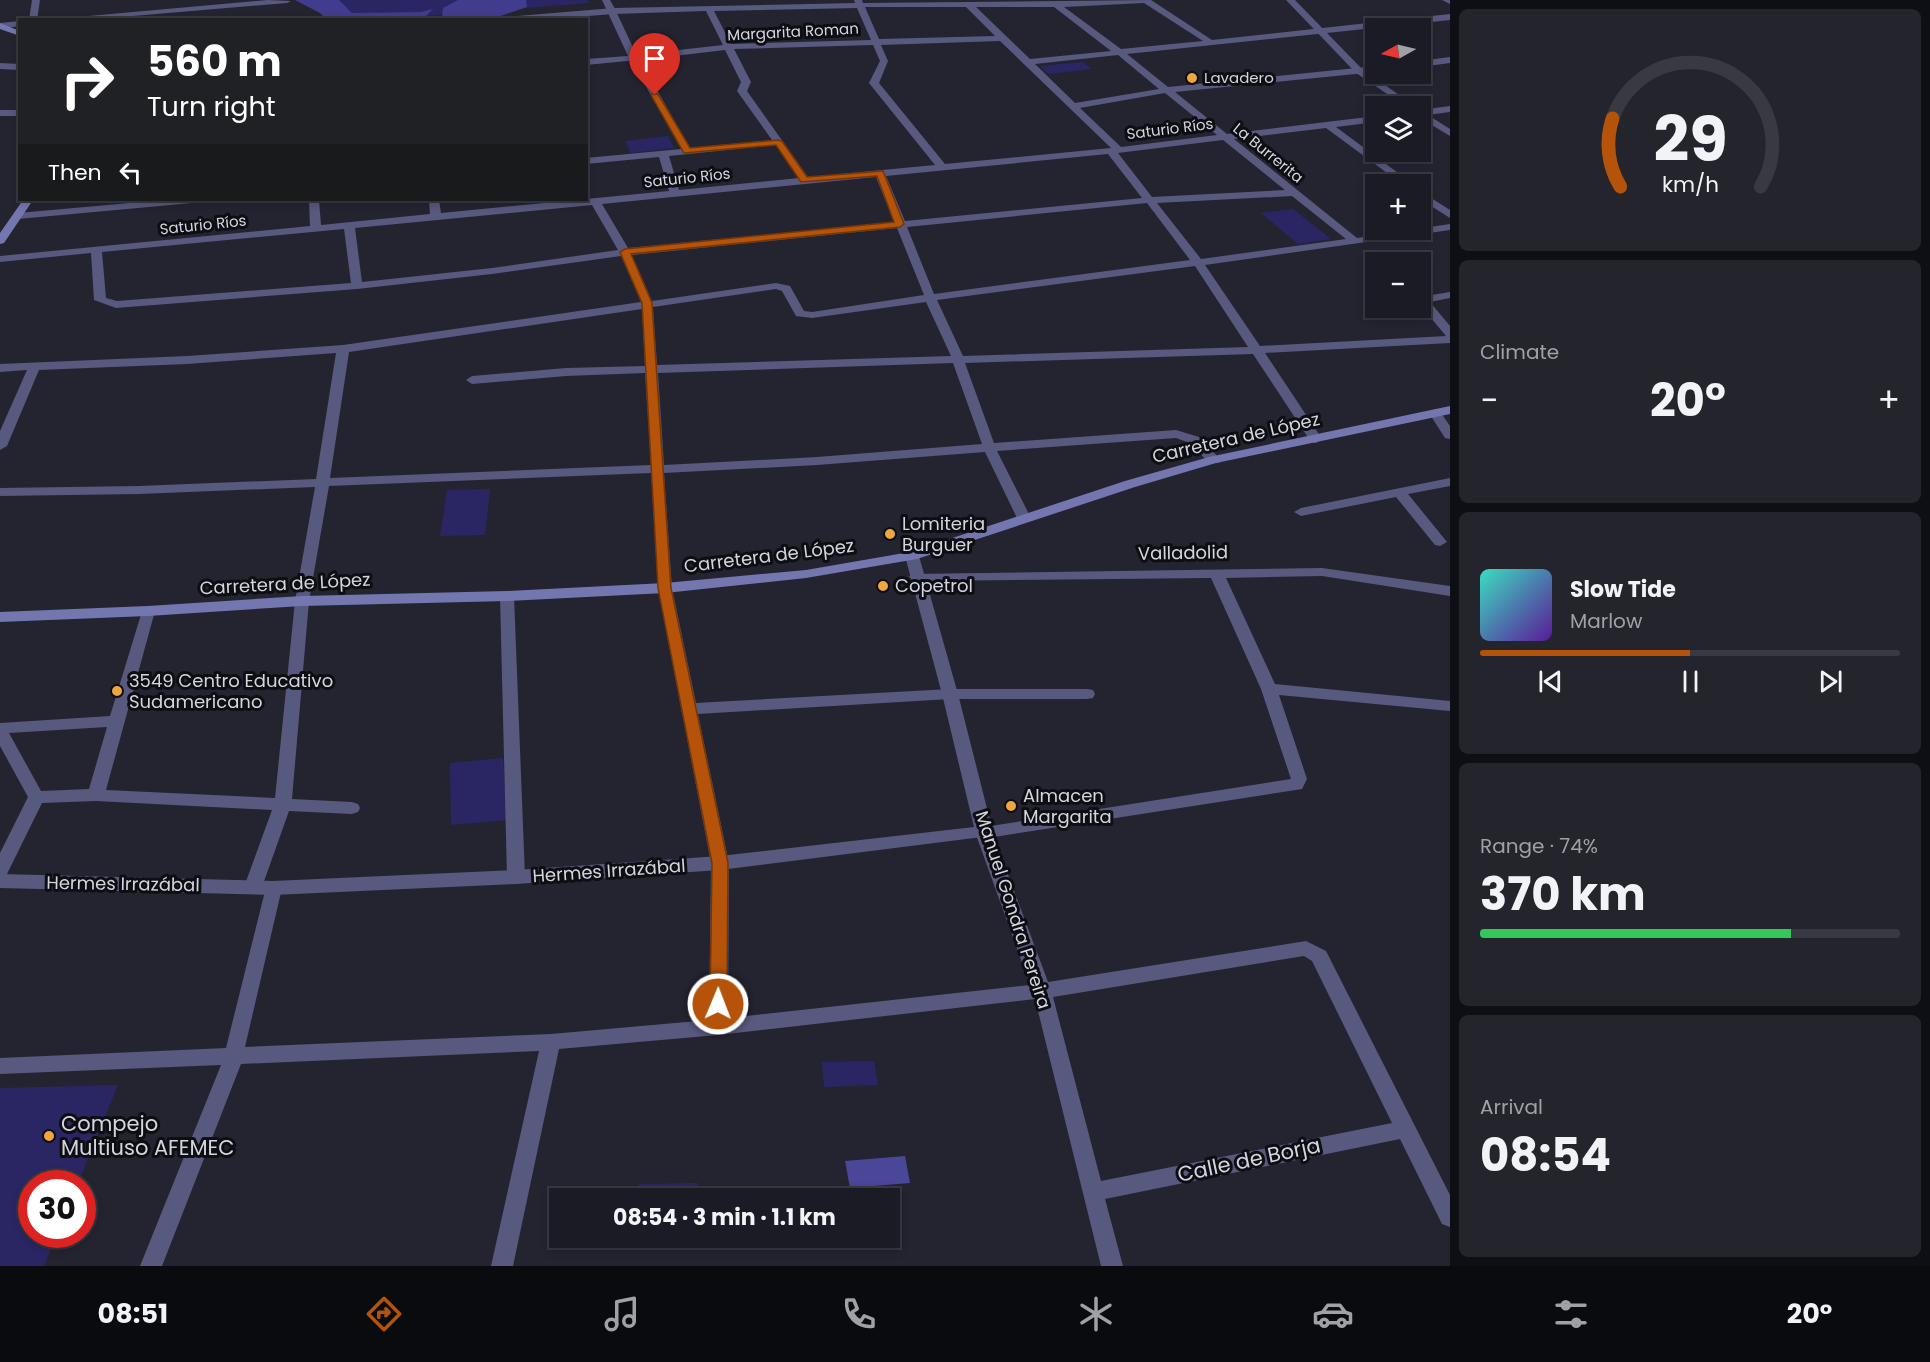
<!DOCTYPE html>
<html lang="en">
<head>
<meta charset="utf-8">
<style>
	:root { --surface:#1a1b24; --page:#23242c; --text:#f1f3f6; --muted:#9fa1a6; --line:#383941; --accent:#b45309 }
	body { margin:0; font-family:Poppins,sans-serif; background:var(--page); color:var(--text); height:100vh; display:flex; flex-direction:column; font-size:22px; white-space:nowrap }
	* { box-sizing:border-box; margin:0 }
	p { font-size:20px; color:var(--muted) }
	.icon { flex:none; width:33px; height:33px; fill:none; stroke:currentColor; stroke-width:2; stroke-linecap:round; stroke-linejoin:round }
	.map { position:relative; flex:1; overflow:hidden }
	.panel { display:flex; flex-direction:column; gap:9px; padding:9px; background:#0e0f14; width:480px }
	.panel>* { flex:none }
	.guide { position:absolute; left:18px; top:18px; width:570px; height:183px; border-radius:0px; box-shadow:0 3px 9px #0003,0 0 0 2px var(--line); background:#202124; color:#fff; overflow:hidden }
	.needle { width:39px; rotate:262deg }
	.controls { position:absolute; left:1365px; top:18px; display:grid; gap:12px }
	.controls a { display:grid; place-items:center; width:66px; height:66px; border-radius:0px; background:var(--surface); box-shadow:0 3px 9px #0003,0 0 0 2px var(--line); font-size:30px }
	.speed { position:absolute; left:18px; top:1170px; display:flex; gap:12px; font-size:30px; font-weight:700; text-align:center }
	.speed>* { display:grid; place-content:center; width:78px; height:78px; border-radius:50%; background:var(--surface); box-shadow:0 3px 9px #0003,0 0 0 2px var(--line); line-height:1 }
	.speed .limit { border:9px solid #d22; background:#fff; color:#111 }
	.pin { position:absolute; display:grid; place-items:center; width:51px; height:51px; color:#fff; margin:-62px -26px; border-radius:50% 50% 50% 0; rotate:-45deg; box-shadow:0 0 6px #0007 }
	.pin .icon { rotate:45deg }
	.me { position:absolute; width:66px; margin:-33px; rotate:1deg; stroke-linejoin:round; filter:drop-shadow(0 0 4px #0008) }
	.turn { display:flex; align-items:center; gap:21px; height:126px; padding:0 30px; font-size:27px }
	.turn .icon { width:78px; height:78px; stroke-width:2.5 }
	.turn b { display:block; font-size:42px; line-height:51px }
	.then { display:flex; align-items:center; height:57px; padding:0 30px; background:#0003; gap:12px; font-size:22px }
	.big { font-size:45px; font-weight:700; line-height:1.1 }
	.panel .widget { flex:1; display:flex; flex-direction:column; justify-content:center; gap:9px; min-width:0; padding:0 21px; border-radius:9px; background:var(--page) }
	.panel .dial { align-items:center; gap:0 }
	.dial svg { height:156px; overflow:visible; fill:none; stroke:var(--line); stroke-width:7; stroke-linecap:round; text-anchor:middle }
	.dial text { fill:var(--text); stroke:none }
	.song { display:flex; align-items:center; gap:18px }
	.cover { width:72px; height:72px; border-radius:9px; background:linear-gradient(135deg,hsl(170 70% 55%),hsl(270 70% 35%)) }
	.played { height:6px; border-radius:3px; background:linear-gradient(90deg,var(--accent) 50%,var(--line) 50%) }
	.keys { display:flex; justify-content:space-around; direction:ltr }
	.heat { display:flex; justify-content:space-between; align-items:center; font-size:33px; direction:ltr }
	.charge { height:9px; border-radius:4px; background:linear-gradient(90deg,#34c759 74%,var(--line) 0) }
	.trip { position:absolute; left:549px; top:1188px; width:351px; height:60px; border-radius:0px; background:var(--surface); box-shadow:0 3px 9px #0003,0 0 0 2px var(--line); font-weight:700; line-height:60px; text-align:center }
	.menu { display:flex; height:96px; justify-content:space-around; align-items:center; background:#0a0b0e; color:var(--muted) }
	.menu .icon { width:42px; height:42px }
	.menu .on { color:var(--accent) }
	.menu b { font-size:27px; color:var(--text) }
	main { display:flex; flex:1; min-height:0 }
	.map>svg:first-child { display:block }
	.green { fill:#2a2664 }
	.forest { fill:#413d8e }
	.water { fill:#4a4698 }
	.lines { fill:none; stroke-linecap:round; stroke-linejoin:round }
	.minor { fill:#57597e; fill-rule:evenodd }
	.tertiary { fill:#57597e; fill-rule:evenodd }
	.secondary { fill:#7476b0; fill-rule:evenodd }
	.route { fill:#b45309; stroke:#753606; stroke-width:1.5 }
	.poi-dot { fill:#f0a63e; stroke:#0d0e13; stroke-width:2 }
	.labels { text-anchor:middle; stroke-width:6; stroke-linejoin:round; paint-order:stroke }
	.far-street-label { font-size:15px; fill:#d3d4dc; stroke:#0d0e13 }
	.far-poi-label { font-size:15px; fill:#d3d4dc; stroke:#0d0e13; text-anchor:start }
	.street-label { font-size:18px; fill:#d3d4dc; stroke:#0d0e13 }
	.poi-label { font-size:18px; fill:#d3d4dc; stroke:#0d0e13; text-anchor:start }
	.near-poi-label { font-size:21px; fill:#d3d4dc; stroke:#0d0e13; text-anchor:start }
	.near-street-label { font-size:21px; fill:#d3d4dc; stroke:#0d0e13 }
</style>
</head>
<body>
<main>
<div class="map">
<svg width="1450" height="1266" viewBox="0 0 1450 1266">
	<rect width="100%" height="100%" fill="#232430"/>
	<g class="green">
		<path d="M 304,0 L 587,0 L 589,3 L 391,19 L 334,20 Z"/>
		<path d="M 1083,62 L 1092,69 L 1048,74 L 1040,66 Z"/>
		<path d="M 668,136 L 674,148 L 631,153 L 625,141 Z"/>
		<path d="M 1293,209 L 1331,239 L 1298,244 L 1261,213 Z"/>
		<path d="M 490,489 L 485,535 L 440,536 L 447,490 Z"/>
		<path d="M 503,758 L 507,820 L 451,825 L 450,763 Z"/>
		<path d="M 874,1061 L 878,1085 L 824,1087 L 822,1062 Z"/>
		<path d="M 118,1085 L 78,1183 L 32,1184 L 32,1234 L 57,1235 L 44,1266 L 0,1266 L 0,1088 Z"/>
		<path d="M 698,1183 L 699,1198 L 639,1198 L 639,1184 Z"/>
	</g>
	<g class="forest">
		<path d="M 295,0 L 339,0 L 352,13 L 421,12 L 433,9 L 423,19 L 326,19 L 320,13 Z"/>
		<path d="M 458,0 L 526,0 L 527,7 L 495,18 L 442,18 L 443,8 Z"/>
	</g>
	<path class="water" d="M 905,1156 L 910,1183 L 850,1188 L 845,1161 Z"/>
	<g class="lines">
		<g class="minor">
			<path d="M 32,0 L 40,0 L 37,20 L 29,20 Z"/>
			<path d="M 268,0 L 291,1 L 287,3 L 86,20 L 44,20 Z"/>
			<path d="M 854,0 L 862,0 L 863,3 L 1151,0 L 1212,40 L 1450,14 L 1450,20 L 1127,54 L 1168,87 L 1376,66 L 1376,72 L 1175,92 L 1227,134 L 1376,116 L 1376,122 L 1336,127 L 1413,184 L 1402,184 L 1326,128 L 1234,139 L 1357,238 L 1450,224 L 1450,230 L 1205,265 L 1260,346 L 1446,336 L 1420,305 L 1420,297 L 1450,292 L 1450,298 L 1430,302 L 1450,326 L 1450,343 L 1265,353 L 1322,439 L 1316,443 L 1311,442 L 1253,354 L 965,363 L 994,443 L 1176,430 L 1199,437 L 1221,460 L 1219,463 L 1209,463 L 1190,443 L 1176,438 L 997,451 L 1031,518 L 1024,522 L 1017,518 L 985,452 L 817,465 L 664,473 L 672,588 L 696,703 L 950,689 L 1087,689 L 1093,690 L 1095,694 L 1093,698 L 1087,699 L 950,699 L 698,714 L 729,863 L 728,1018 L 1030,985 L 975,832 L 978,828 L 1291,779 L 1261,689 L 1211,578 L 916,581 L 909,577 L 911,574 L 1322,568 L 1450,586 L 1450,596 L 1322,576 L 1226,578 L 1275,684 L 1450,701 L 1450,711 L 1279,695 L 1307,779 L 1302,789 L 994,837 L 1048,982 L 1306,941 L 1326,951 L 1450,1195 L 1450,1227 L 1442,1224 L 1400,1139 L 1105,1199 L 1123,1266 L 1101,1266 L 1035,999 L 718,1035 L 559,1049 L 513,1266 L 491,1266 L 539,1051 L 241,1064 L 162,1266 L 140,1266 L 221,1065 L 0,1074 L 0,1058 L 226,1048 L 267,883 L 273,881 L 279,883 L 282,888 L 245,1047 L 551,1034 L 709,1020 L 711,863 L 658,588 L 651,473 L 329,486 L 309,601 L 292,799 L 352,802 L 358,804 L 360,808 L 358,812 L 352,814 L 289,811 L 262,887 L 259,892 L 253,894 L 247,892 L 244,887 L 272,810 L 96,801 L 42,803 L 6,876 L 0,878 L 0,853 L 28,797 L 0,746 L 0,723 L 110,716 L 143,608 L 153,608 L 155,611 L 106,790 L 275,798 L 295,601 L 315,487 L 139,494 L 0,496 L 0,488 L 139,486 L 316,479 L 336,353 L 187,364 L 39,370 L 7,446 L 0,450 L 0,431 L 27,370 L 0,372 L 0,364 L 187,356 L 343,345 L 641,302 L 621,256 L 492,274 L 357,289 L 116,308 L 94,300 L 91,253 L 0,262 L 0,256 L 310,226 L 309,200 L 319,200 L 321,225 L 430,214 L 429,200 L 439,200 L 441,213 L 669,191 L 659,157 L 586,164 L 586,158 L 681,149 L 630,58 L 634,55 L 723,45 L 706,11 L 614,14 L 536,20 L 493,18 L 614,8 L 855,3 ZM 1144,3 L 1203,41 L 1121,49 L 1064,7 ZM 865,7 L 966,7 L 995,36 L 879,39 ZM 976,7 L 1054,7 L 1111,51 L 1030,59 ZM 857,8 L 871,40 L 731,44 L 714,11 ZM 1000,41 L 1111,148 L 945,164 L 879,83 L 888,61 L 881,45 ZM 873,45 L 880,61 L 869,83 L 935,165 L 808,177 L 747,91 L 751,82 L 734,49 ZM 725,50 L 741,82 L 737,91 L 772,140 L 690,148 L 640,60 ZM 1118,55 L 1159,89 L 1075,103 L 1035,64 ZM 1165,93 L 1217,135 L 1121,147 L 1080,108 ZM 1223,140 L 1285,190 L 1152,197 L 1118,153 ZM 776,145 L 799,178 L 679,190 L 669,156 ZM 1108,154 L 1142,198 L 905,221 L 886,176 ZM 876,177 L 894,222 L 628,248 L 602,204 ZM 1292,196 L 1346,239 L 1201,259 L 1157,203 ZM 1147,203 L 1190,260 L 934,294 L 907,227 ZM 592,205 L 618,250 L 492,268 L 362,282 L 355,228 ZM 897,228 L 924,295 L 812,312 L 804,311 L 790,286 L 776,283 L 652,301 L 632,255 ZM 344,229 L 351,283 L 117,301 L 106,298 L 102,252 ZM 1195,266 L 1248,347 L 963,356 L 937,300 ZM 776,289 L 782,291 L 796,316 L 812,318 L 926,302 L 951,356 L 657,365 L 653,307 ZM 642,309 L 645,366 L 566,368 L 472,376 L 466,380 L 472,384 L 566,376 L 645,373 L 651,465 L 330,478 L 349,352 ZM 953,363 L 982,444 L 817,457 L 664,465 L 658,373 ZM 107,727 L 89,789 L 41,791 L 9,733 ZM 1304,956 L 1312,961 L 1392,1123 L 1101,1181 L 1053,997 Z"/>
			<path d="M 1442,0 L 1450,0 L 1450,4 Z"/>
			<path d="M 20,21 L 20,26 L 0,29 L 0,23 Z"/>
			<path d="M 1450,57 L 1450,63 L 1420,67 L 1420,61 Z"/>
			<path d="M 0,63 L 20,64 L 20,70 L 0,69 Z"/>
			<path d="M 1450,106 L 1450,112 L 1420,116 L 1420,110 Z"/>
			<rect x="0" y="110" width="20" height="6"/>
			<path d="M 1420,191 L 1450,210 L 1450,218 L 1420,199 Z"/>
			<path d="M 163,200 L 197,200 L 192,203 L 18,219 L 13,216 L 18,213 Z"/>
			<path d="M 1435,409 L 1439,410 L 1450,426 L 1450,439 L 1445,438 L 1429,413 Z"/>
			<path d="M 1450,478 L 1450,486 L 1408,494 L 1447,542 L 1440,546 L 1435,545 L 1396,497 L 1301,516 L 1294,512 L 1301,508 Z"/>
			<path d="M 507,591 L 514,596 L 525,877 L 522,882 L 516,884 L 510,882 L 507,877 L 500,596 Z"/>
		</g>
		<g class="tertiary">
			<path d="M 602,0 L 610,0 L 614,7 L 638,58 L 637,60 L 586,65 L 586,59 L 628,56 Z"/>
			<path d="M 1286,0 L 1295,0 L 1362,69 L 1415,106 L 1405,106 L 1356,73 Z"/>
			<path d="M 1420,110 L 1450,129 L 1450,136 L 1420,118 Z"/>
			<path d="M 912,552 L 919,556 L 958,694 L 993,832 L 990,836 L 720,870 L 516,884 L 273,895 L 0,888 L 0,874 L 273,881 L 516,870 L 720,856 L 974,827 L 942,694 L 905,556 Z"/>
		</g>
		<g class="secondary">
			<path d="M 0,23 L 20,31 L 20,36 L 0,29 Z"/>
			<path d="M 23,200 L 33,200 L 4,243 L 0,244 L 0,233 Z"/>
			<path d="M 1450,406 L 1450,414 L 1216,463 L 1135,487 L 917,559 L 806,578 L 665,593 L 507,601 L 302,606 L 148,616 L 0,622 L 0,612 L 148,606 L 302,596 L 507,591 L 665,583 L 806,570 L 910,552 L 1125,481 L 1209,457 Z"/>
		</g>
	</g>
	<path class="route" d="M 652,94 L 658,94 L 690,148 L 778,140 L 782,141 L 807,177 L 883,171 L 904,224 L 900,227 L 631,254 L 652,303 L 671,588 L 728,863 L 727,1004 L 725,1009 L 718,1011 L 712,1009 L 710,1004 L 712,863 L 658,588 L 642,303 L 620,252 L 625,249 L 894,222 L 877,176 L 801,182 L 776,145 L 684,153 L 651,95 Z"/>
	<g class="poi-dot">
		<circle cx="1192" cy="78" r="6"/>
		<circle cx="890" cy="534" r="6"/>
		<circle cx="883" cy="586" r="6"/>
		<circle cx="117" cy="691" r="6"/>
		<circle cx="1011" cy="806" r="6"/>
		<circle cx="49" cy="1136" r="6"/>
	</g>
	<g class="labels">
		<g class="far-street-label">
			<text transform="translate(793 32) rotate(-3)" y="5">Margarita Roman</text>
			<text transform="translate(1170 129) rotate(-7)" y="5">Saturio Ríos</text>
			<text transform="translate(1268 153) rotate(39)" y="5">La Burrerita</text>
			<text transform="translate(687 178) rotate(-6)" y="5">Saturio Ríos</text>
			<text transform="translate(203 225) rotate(-6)" y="5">Saturio Ríos</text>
		</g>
		<g class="far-poi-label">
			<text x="1204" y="83">Lavadero</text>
		</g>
		<g class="street-label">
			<text transform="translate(1236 438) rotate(-13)" y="6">Carretera de López</text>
			<text transform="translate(1183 553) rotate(-1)" y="6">Valladolid</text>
			<text transform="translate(769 556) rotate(-7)" y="6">Carretera de López</text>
			<text transform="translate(285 584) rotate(-3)" y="6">Carretera de López</text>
			<text transform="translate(609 871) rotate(-4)" y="6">Hermes Irrazábal</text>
			<text transform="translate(123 884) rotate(1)" y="6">Hermes Irrazábal</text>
			<text transform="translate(1013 910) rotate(72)" y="6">Manuel Gondra Pereira</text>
		</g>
		<g class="poi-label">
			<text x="902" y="530">Lomiteria<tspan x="902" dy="21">Burguer</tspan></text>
			<text x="895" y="592">Copetrol</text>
			<text x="129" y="687">3549 Centro Educativo<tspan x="129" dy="21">Sudamericano</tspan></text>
			<text x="1023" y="802">Almacen<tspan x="1023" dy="21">Margarita</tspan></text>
		</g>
		<g class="near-poi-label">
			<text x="61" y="1131">Compejo<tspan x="61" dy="24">Multiuso AFEMEC</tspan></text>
		</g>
		<g class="near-street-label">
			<text transform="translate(1249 1160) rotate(-12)" y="7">Calle de Borja</text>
		</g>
	</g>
</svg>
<div class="controls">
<a><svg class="needle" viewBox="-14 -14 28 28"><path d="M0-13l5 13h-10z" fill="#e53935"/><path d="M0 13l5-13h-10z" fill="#9fa1a6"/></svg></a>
<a><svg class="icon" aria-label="layers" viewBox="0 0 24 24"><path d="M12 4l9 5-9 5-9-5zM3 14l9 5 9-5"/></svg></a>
<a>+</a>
<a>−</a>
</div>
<div class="speed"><div class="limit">30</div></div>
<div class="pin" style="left:655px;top:95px;background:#d93025"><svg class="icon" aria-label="arrive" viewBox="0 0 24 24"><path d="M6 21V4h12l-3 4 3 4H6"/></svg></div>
<svg class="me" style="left:718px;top:1004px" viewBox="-20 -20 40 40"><circle r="17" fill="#b45309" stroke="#fff" stroke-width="3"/><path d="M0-11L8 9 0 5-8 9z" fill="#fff"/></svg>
<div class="trip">08:54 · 3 min · 1.1 km</div>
<div class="guide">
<div class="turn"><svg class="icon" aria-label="right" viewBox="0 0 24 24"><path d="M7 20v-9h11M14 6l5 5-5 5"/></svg><div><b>560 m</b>Turn right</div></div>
<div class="then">Then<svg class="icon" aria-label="left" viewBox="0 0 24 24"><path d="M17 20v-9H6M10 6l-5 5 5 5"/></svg></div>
</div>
</div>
<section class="panel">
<div class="widget dial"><svg viewBox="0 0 100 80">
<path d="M14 69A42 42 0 1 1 86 69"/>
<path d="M14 69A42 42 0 0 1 10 34" stroke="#b45309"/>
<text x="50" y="56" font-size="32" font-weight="700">29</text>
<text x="50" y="72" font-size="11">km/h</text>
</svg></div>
<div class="widget"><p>Climate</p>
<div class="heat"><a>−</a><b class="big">20°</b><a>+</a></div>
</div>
<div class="widget">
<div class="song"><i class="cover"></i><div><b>Slow Tide</b><p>Marlow</p></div></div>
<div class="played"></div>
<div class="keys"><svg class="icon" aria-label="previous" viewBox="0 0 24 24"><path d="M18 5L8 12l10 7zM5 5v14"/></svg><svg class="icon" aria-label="pause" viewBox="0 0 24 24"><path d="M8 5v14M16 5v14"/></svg><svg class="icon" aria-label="next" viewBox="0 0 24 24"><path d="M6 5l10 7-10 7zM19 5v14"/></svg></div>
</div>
<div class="widget"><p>Range · 74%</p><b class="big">370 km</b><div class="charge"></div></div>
<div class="widget"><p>Arrival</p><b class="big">08:54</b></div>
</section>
</main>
<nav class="menu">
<b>08:51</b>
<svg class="icon on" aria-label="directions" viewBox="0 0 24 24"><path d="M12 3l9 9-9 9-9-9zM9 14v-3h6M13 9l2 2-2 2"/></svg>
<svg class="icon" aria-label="music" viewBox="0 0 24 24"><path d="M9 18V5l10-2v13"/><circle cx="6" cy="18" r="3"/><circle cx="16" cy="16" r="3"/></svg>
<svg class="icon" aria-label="phone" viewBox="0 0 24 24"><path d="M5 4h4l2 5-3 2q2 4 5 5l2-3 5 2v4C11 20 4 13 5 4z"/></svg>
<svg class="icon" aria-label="climate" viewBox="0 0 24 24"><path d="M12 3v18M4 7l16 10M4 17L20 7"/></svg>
<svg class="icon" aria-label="car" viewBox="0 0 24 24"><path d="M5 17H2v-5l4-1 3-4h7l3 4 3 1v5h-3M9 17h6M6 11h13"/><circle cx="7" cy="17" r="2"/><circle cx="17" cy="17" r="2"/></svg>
<svg class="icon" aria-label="filters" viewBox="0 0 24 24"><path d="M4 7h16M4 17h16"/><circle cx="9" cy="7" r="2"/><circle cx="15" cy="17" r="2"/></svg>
<b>20°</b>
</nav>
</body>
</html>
